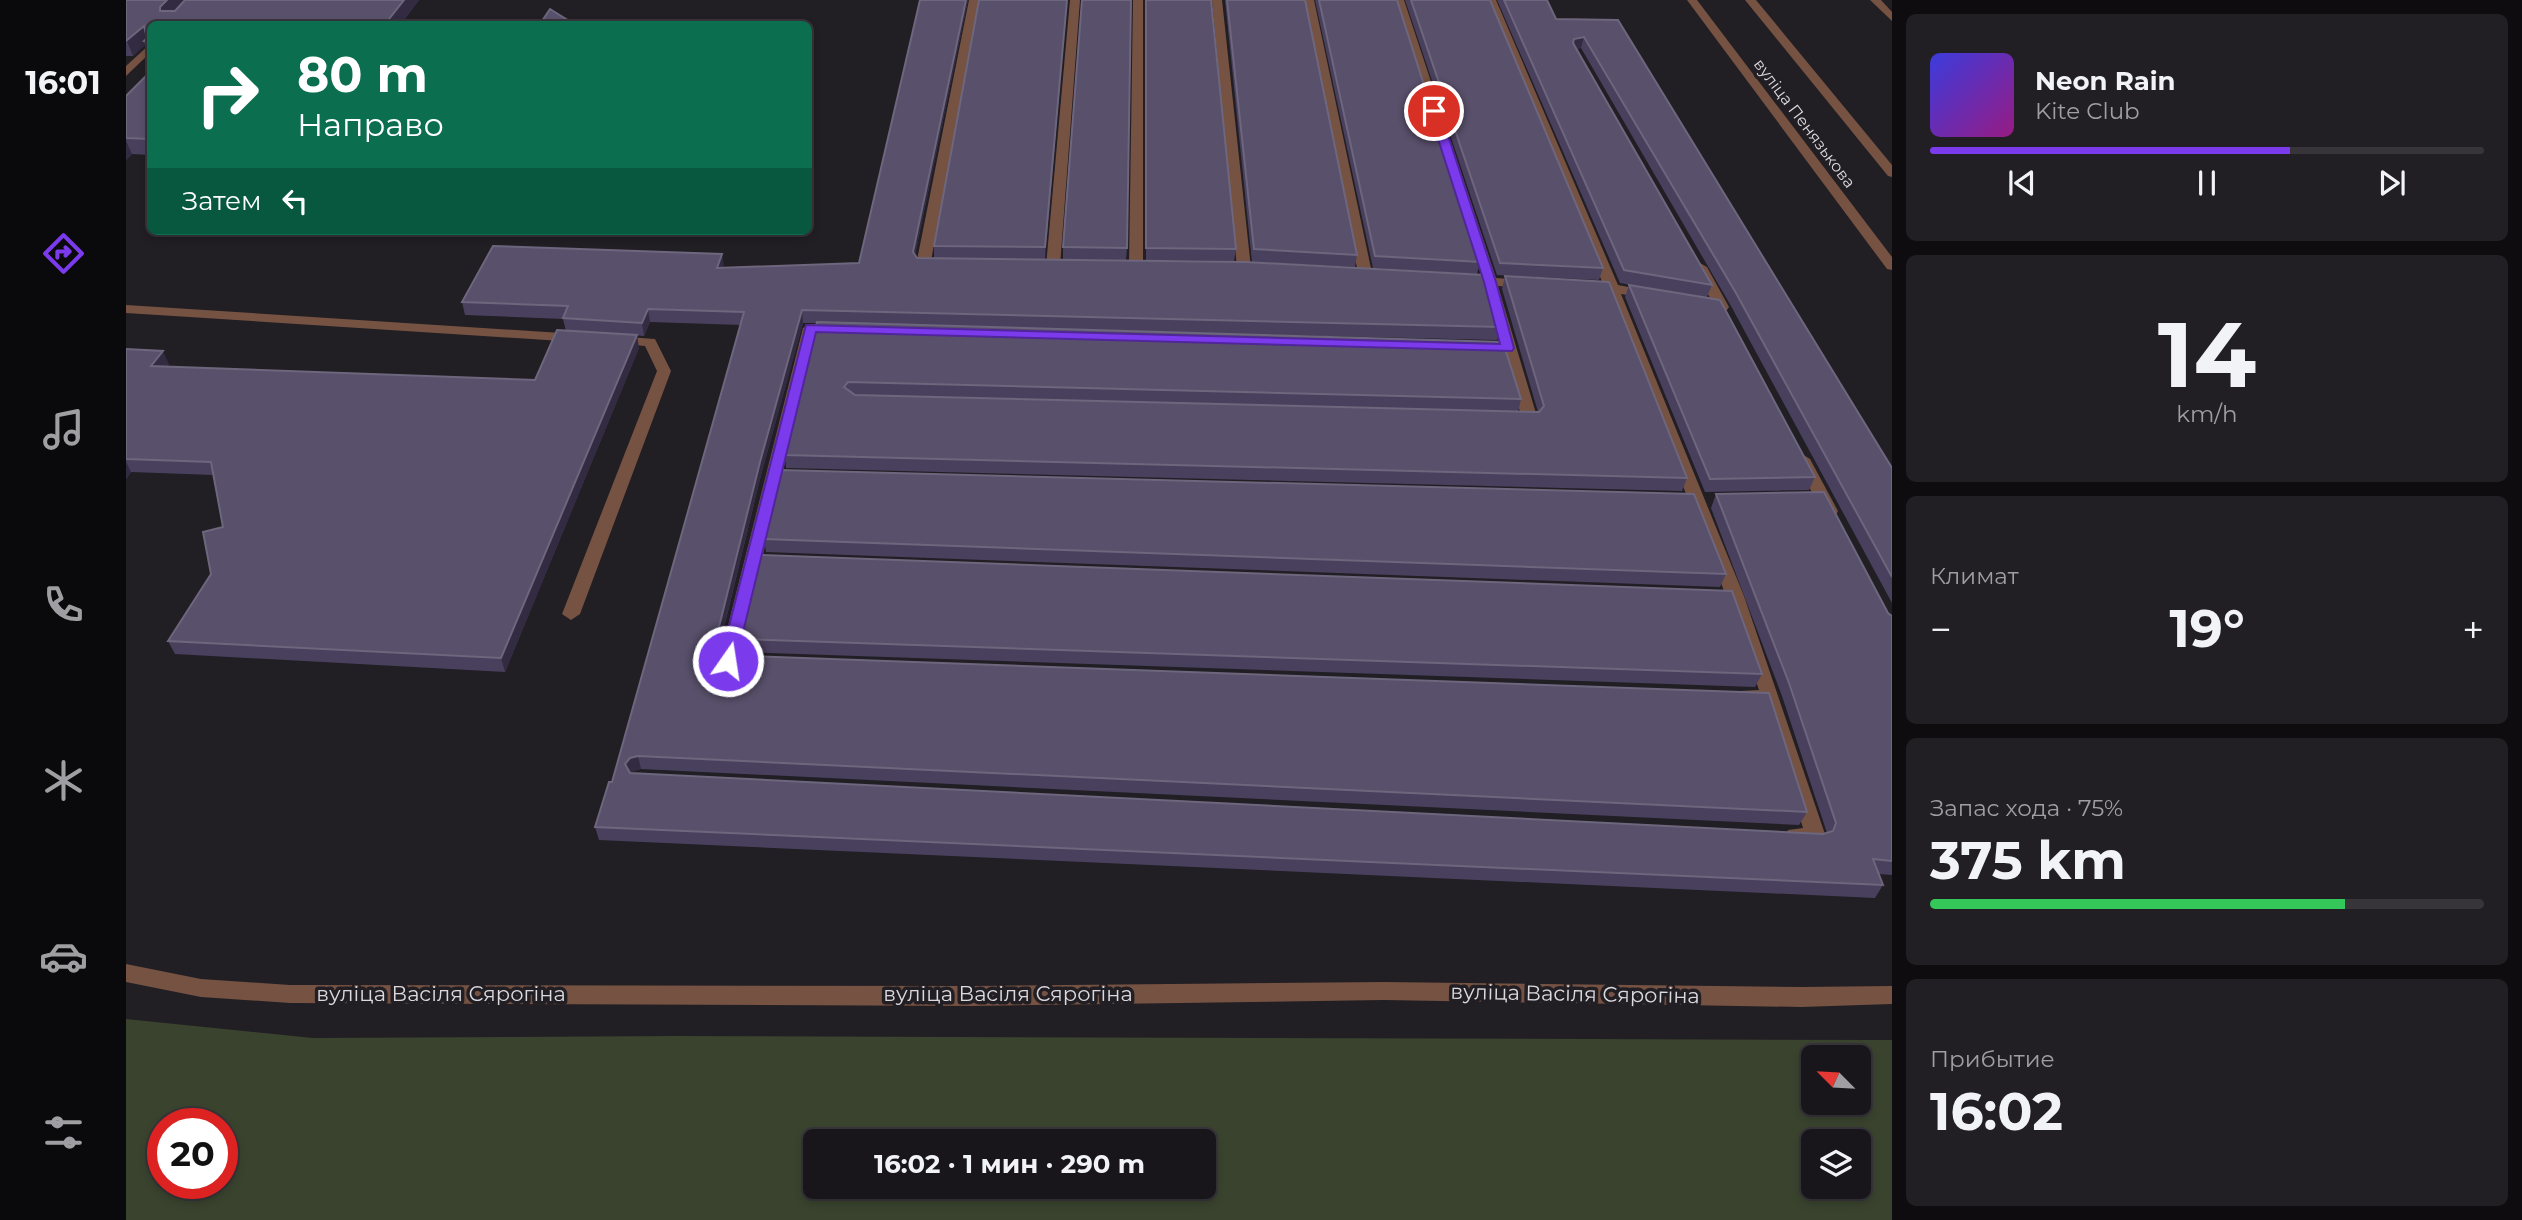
<!DOCTYPE html>
<html lang="ru">
<head>
<meta charset="utf-8">
<style>
	:root { --surface:#19161b; --page:#221f24; --text:#f1f3f6; --muted:#9f9fa3; --line:#37353a; --accent:#7c3aed }
	body { margin:0; font-family:Montserrat,sans-serif; background:var(--page); color:var(--text); height:100vh; display:flex; flex-direction:column; font-size:26px; white-space:nowrap }
	* { box-sizing:border-box; margin:0 }
	p { font-size:23px; color:var(--muted) }
	.icon { flex:none; width:38px; height:38px; fill:none; stroke:currentColor; stroke-width:2; stroke-linecap:round; stroke-linejoin:round }
	.map { position:relative; flex:1; overflow:hidden }
	.sheet { display:flex; flex-direction:column; gap:14px; padding:14px; background:#0e0c0f; width:630px }
	.sheet>* { flex:none }
	.hud { position:absolute; left:21px; top:21px; width:665px; height:214px; border-radius:10px; box-shadow:0 4px 10px #0003,0 0 0 2px var(--line); background:#0b6e4f; color:#fff; overflow:hidden }
	.needle { width:46px; rotate:294deg }
	.buttons { position:absolute; left:1675px; top:1045px; display:grid; gap:14px }
	.buttons a { display:grid; place-items:center; width:70px; height:70px; border-radius:10px; background:var(--surface); box-shadow:0 4px 10px #0003,0 0 0 2px var(--line); font-size:35px }
	.speed { position:absolute; left:21px; top:1108px; display:flex; gap:14px; font-size:35px; font-weight:700; text-align:center }
	.speed>* { display:grid; place-content:center; width:91px; height:91px; border-radius:50%; background:var(--surface); box-shadow:0 4px 10px #0003,0 0 0 2px var(--line); line-height:1 }
	.speed .limit { border:10px solid #d22; background:#fff; color:#111 }
	.pin { position:absolute; display:grid; place-items:center; width:60px; height:60px; color:#fff; margin:-30px; border:4px solid #fff; border-radius:50%; box-shadow:0 2px 7px #0007 }
	.me { position:absolute; width:77px; margin:-38px; rotate:13deg; stroke-linejoin:round; filter:drop-shadow(0 0 5px #0008) }
	.turn { display:flex; align-items:center; gap:24px; height:147px; padding:0 35px; font-size:32px }
	.turn .icon { width:91px; height:91px; stroke-width:2.5 }
	.turn b { display:block; font-size:49px; line-height:60px }
	.then { display:flex; align-items:center; height:66px; padding:0 35px; background:#0003; gap:14px; font-size:26px }
	.big { font-size:52px; font-weight:700; line-height:1.1 }
	.sheet .card { flex:1; display:flex; flex-direction:column; justify-content:center; gap:10px; min-width:0; padding:0 24px; border-radius:10px; background:var(--page) }
	.sheet .dial { align-items:center; gap:0 }
	.dial b { font-size:91px; line-height:1 }
	.song { display:flex; align-items:center; gap:21px }
	.cover { width:84px; height:84px; border-radius:10px; background:linear-gradient(135deg,hsl(240 70% 55%),hsl(310 70% 35%)) }
	.played { height:7px; border-radius:4px; background:linear-gradient(90deg,var(--accent) 65%,var(--line) 65%) }
	.keys { display:flex; justify-content:space-around; direction:ltr }
	.heat { display:flex; justify-content:space-between; align-items:center; font-size:38px; direction:ltr }
	.charge { height:10px; border-radius:5px; background:linear-gradient(90deg,#34c759 75%,var(--line) 0) }
	.trip { position:absolute; left:677px; top:1129px; width:413px; height:70px; border-radius:10px; background:var(--surface); box-shadow:0 4px 10px #0003,0 0 0 2px var(--line); font-weight:700; line-height:70px; text-align:center }
	main { display:flex; flex:1; min-height:0 }
	.menu { display:flex; flex-direction:column; width:126px; justify-content:space-around; align-items:center; background:#0a090b; color:var(--muted) }
	.menu .icon { width:49px; height:49px }
	.menu .active { color:var(--accent) }
	.menu b { font-size:32px; color:var(--text) }
	.map>svg:first-child { display:block }
	.green { fill:#39432e; fill-rule:evenodd }
	.lines { fill:none; stroke-linecap:round; stroke-linejoin:round }
	.service { fill:#755242; fill-rule:evenodd }
	.minor { fill:#755242; fill-rule:evenodd }
	.wall { fill:#49405e }
	.shaded-wall { fill:#322b41 }
	.building { fill:#59506b; stroke:#6d667d; stroke-width:2 }
	.route { fill:#7c3aed; stroke:#51269a; stroke-width:2 }
	.labels { text-anchor:middle; stroke-width:7; stroke-linejoin:round; paint-order:stroke }
	.far-street-label { font-size:16px; fill:#dbd9dd; stroke:#211e24 }
	.near-street-label { font-size:21px; fill:#dbd9dd; stroke:#211e24 }
</style>
</head>
<body>
<main>
<nav class="menu">
<b>16:01</b>
<svg class="icon active" aria-label="directions" viewBox="0 0 24 24"><path d="M12 3l9 9-9 9-9-9zM9 14v-3h6M13 9l2 2-2 2"/></svg>
<svg class="icon" aria-label="music" viewBox="0 0 24 24"><path d="M9 18V5l10-2v13"/><circle cx="6" cy="18" r="3"/><circle cx="16" cy="16" r="3"/></svg>
<svg class="icon" aria-label="phone" viewBox="0 0 24 24"><path d="M5 4h4l2 5-3 2q2 4 5 5l2-3 5 2v4C11 20 4 13 5 4z"/></svg>
<svg class="icon" aria-label="climate" viewBox="0 0 24 24"><path d="M12 3v18M4 7l16 10M4 17L20 7"/></svg>
<svg class="icon" aria-label="car" viewBox="0 0 24 24"><path d="M5 17H2v-5l4-1 3-4h7l3 4 3 1v5h-3M9 17h6M6 11h13"/><circle cx="7" cy="17" r="2"/><circle cx="17" cy="17" r="2"/></svg>
<svg class="icon" aria-label="filters" viewBox="0 0 24 24"><path d="M4 7h16M4 17h16"/><circle cx="9" cy="7" r="2"/><circle cx="15" cy="17" r="2"/></svg>
</nav>
<div class="map">
<svg width="1766" height="1220" viewBox="0 0 1766 1220">
	<rect width="100%" height="100%" fill="#211e24"/>
	<path class="green" d="M 0,1019 L 187,1038 L 546,1036 L 1766,1040 L 1766,1220 L 0,1220 ZM 1687,1057 L 1732,1057 L 1732,1102 L 1687,1102 ZM 37,1124 L 96,1124 L 96,1183 L 37,1183 ZM 690,1141 L 1078,1141 L 1078,1186 L 690,1186 ZM 1687,1141 L 1732,1141 L 1732,1186 L 1687,1186 Z"/>
	<g class="lines">
		<g class="service">
			<path d="M 843,0 L 853,0 L 805,261 L 819,262 L 821,265 C 814,271 797,271 790,265 Z"/>
			<path d="M 944,0 L 954,0 L 934,266 L 927,270 L 920,266 Z"/>
			<path d="M 1007,0 L 1017,0 L 1017,266 L 1010,270 L 1003,266 Z"/>
			<path d="M 1086,0 L 1096,0 L 1125,268 L 1118,272 L 1111,268 Z"/>
			<path d="M 1178,0 L 1188,0 L 1246,273 L 1239,277 L 1232,273 Z"/>
			<path d="M 1268,0 L 1278,0 L 1370,278 L 1398,280 L 1405,284 L 1398,288 L 1372,286 L 1412,420 L 1409,423 L 1386,423 L 1383,420 L 1386,417 L 1395,415 L 1376,352 L 1358,351 L 1351,347 L 1358,343 L 1373,343 L 1358,285 L 1339,284 L 1332,280 L 1339,276 L 1356,277 Z"/>
			<path d="M 1360,0 L 1370,0 L 1492,285 L 1529,292 L 1531,295 L 1524,299 L 1495,294 L 1618,596 L 1700,837 L 1697,843 L 1690,845 L 1662,842 L 1659,836 L 1662,830 L 1677,828 L 1638,703 L 1614,701 L 1612,696 L 1614,691 L 1633,690 L 1600,596 L 1481,292 L 1470,291 L 1468,288 L 1477,284 Z"/>
			<path d="M 1744,0 L 1755,0 L 1766,12 L 1766,21 Z"/>
			<path d="M 24,44 L 24,53 L 0,76 L 0,66 Z"/>
			<path d="M 1574,263 L 1581,267 L 1603,307 L 1601,310 L 1596,311 L 1589,307 L 1567,267 Z"/>
			<path d="M 0,305 L 451,334 L 458,338 L 451,342 L 0,313 Z"/>
			<path d="M 684,324 L 711,324 L 718,328 L 711,332 L 690,332 L 613,655 L 627,656 L 630,661 L 627,666 C 617,669 606,669 596,666 L 593,661 L 677,328 Z"/>
			<path d="M 489,336 L 529,339 L 545,371 L 454,614 L 445,620 L 436,614 L 531,371 L 519,346 L 484,343 L 482,340 Z"/>
			<path d="M 1676,454 L 1684,459 L 1712,511 L 1710,515 L 1704,516 L 1696,511 L 1668,459 Z"/>
		</g>
		<g class="minor">
			<path d="M 1561,0 L 1571,0 L 1766,257 L 1766,270 L 1761,269 Z"/>
			<path d="M 1619,0 L 1630,0 L 1766,165 L 1766,177 L 1762,176 Z"/>
			<path d="M 0,964 L 75,979 L 164,985 L 847,986 L 1258,982 L 1675,987 L 1766,986 L 1766,1004 L 1675,1007 L 1258,1000 L 847,1006 L 164,1003 L 75,997 L 0,982 Z"/>
		</g>
	</g>
	<g class="wall">
		<path d="M 0,0 L 293,0 L 275,24 L 24,24 L 24,57 L 19,45 L 7,56 L 0,56 Z"/>
		<path d="M 794,0 L 842,0 L 789,255 L 791,258 L 808,258 L 808,246 L 853,0 L 941,0 L 919,259 L 1374,327 L 1371,340 L 1074,333 L 1395,399 L 1392,412 L 1412,412 L 1376,289 L 1379,276 L 1561,478 L 1556,491 L 660,468 L 659,455 L 690,323 L 677,323 L 635,475 L 592,653 L 593,655 L 1681,812 L 1673,825 L 515,769 L 507,771 L 506,773 L 1697,834 L 1701,833 L 1656,696 L 1585,508 L 1590,494 L 1766,616 L 1766,875 L 1753,874 L 1757,885 L 1749,898 L 473,840 L 469,827 L 486,782 L 615,325 L 524,322 L 518,336 L 440,331 L 437,319 L 339,315 L 336,302 L 596,254 L 597,268 L 733,263 Z"/>
		<path d="M 1020,0 L 1085,0 L 1110,249 L 1108,261 L 1020,260 Z"/>
		<path d="M 1099,0 L 1179,0 L 1231,255 L 1229,267 L 1126,262 Z"/>
		<path d="M 1189,0 L 1271,0 L 1354,262 L 1351,274 L 1247,268 Z"/>
		<path d="M 1279,0 L 1364,0 L 1477,268 L 1473,280 L 1371,275 Z"/>
		<path d="M 1371,0 L 1421,0 L 1430,19 L 1492,20 L 1766,468 L 1766,603 L 1605,306 L 1455,48 L 1450,49 L 1586,285 L 1581,297 L 1689,477 L 1683,490 L 1579,492 L 1499,297 L 1503,285 L 1572,296 L 1494,283 Z"/>
		<path d="M 24,72 L 24,155 L 6,154 L 0,160 L 0,96 Z"/>
		<path d="M 937,247 L 1001,248 L 1000,260 L 937,259 Z"/>
		<path d="M 513,348 L 379,672 L 49,654 L 42,641 L 85,574 L 97,527 L 87,475 L 5,472 L 0,479 L 0,349 L 43,364 L 40,367 L 409,380 Z"/>
		<path d="M 638,539 L 1600,574 L 1594,587 L 640,552 Z"/>
		<path d="M 614,639 L 1636,674 L 1629,687 L 616,652 Z"/>
	</g>
	<g class="shaded-wall">
		<path d="M 41,0 L 60,0 L 40,22 L 34,11 L 34,7 Z"/>
		<path d="M 278,0 L 293,0 L 275,24 L 259,24 Z"/>
		<path d="M 840,0 L 842,0 L 787,264 L 787,252 Z"/>
		<path d="M 941,0 L 919,259 L 919,247 Z"/>
		<path d="M 18,26 L 24,42 L 18,41 L 19,45 L 7,56 L 1,41 Z"/>
		<path d="M 1458,37 L 1455,48 L 1445,50 L 1444,54 L 1448,39 Z"/>
		<path d="M 0,141 L 6,154 L 0,160 Z"/>
		<path d="M 596,254 L 598,266 L 593,281 L 591,268 Z"/>
		<path d="M 522,309 L 524,322 L 518,336 L 516,323 Z"/>
		<path d="M 676,310 L 677,323 L 635,475 L 590,660 L 588,647 L 634,462 Z"/>
		<path d="M 511,335 L 513,348 L 379,672 L 375,658 Z"/>
		<path d="M 37,351 L 43,364 L 31,379 L 25,366 Z"/>
		<path d="M 0,462 L 5,472 L 0,479 Z"/>
		<path d="M 512,756 L 515,769 L 507,771 L 503,778 L 499,764 L 504,758 Z"/>
	</g>
	<g class="building">
		<path d="M 0,0 L 41,0 L 34,7 L 34,11 L 49,11 L 59,0 L 278,0 L 259,24 L 24,24 L 24,42 L 18,41 L 21,38 L 18,26 L 0,41 Z"/>
		<path d="M 794,0 L 840,0 L 787,252 L 791,258 L 1119,262 L 1359,275 L 1374,327 L 676,310 L 634,462 L 588,647 L 593,655 L 1643,693 L 1681,812 L 512,756 L 504,758 L 499,764 L 504,773 L 1697,834 L 1707,831 L 1710,823 L 1663,683 L 1590,494 L 1698,492 L 1762,613 L 1766,616 L 1766,861 L 1747,859 L 1757,885 L 469,827 L 483,782 L 486,782 L 618,312 L 522,309 L 516,323 L 437,318 L 442,306 L 336,302 L 367,246 L 596,254 L 591,268 L 733,263 Z"/>
		<path d="M 853,0 L 941,0 L 919,247 L 808,246 Z"/>
		<path d="M 956,0 L 1005,0 L 1001,248 L 937,247 Z"/>
		<path d="M 1020,0 L 1085,0 L 1110,249 L 1020,248 Z"/>
		<path d="M 1101,0 L 1179,0 L 1231,255 L 1128,249 Z"/>
		<path d="M 1193,0 L 1271,0 L 1354,262 L 1249,256 Z"/>
		<path d="M 1285,0 L 1364,0 L 1477,268 L 1374,263 Z"/>
		<path d="M 1378,0 L 1421,0 L 1430,19 L 1492,20 L 1766,468 L 1766,577 L 1610,293 L 1458,37 L 1448,39 L 1447,43 L 1586,285 L 1498,270 Z"/>
		<path d="M 424,9 L 448,24 L 414,24 Z"/>
		<path d="M 24,72 L 24,139 L 0,138 L 0,96 Z"/>
		<path d="M 1379,276 L 1483,282 L 1561,478 L 659,455 L 691,322 L 1377,342 L 1395,399 L 722,382 L 718,387 L 729,395 L 1413,412 L 1418,406 Z"/>
		<path d="M 1503,285 L 1594,300 L 1689,477 L 1584,479 Z"/>
		<path d="M 431,330 L 511,335 L 375,658 L 42,641 L 85,574 L 77,532 L 97,527 L 85,462 L 0,459 L 0,349 L 37,351 L 25,366 L 409,380 Z"/>
		<path d="M 654,470 L 1568,494 L 1600,574 L 638,539 Z"/>
		<path d="M 634,555 L 1606,591 L 1636,674 L 614,639 Z"/>
	</g>
	<path class="route" d="M 1308,108 L 1314,111 L 1370,282 L 1388,348 L 1386,351 L 690,332 L 610,661 L 602,667 L 596,665 L 594,661 L 680,325 L 1374,344 L 1358,282 L 1303,111 Z"/>
	<g class="labels">
		<g class="far-street-label">
			<text transform="translate(1679 123) rotate(53)" y="6">вуліца Пенязькова</text>
		</g>
		<g class="near-street-label">
			<text x="315" y="1001">вуліца Васіля Сярогіна</text>
			<text x="882" y="1001">вуліца Васіля Сярогіна</text>
			<text transform="translate(1449 994) rotate(1)" y="7">вуліца Васіля Сярогіна</text>
		</g>
	</g>
</svg>
<div class="buttons">
<a><svg class="needle" viewBox="-14 -14 28 28"><path d="M0-13l5 13h-10z" fill="#e53935"/><path d="M0 13l5-13h-10z" fill="#9f9fa3"/></svg></a>
<a><svg class="icon" aria-label="layers" viewBox="0 0 24 24"><path d="M12 4l9 5-9 5-9-5zM3 14l9 5 9-5"/></svg></a>
</div>
<div class="speed"><div class="limit">20</div></div>
<div class="pin" style="left:1308px;top:111px;background:#d93025"><svg class="icon" aria-label="arrive" viewBox="0 0 24 24"><path d="M6 21V4h12l-3 4 3 4H6"/></svg></div>
<svg class="me" style="left:602px;top:661px" viewBox="-20 -20 40 40"><circle r="17" fill="#7c3aed" stroke="#fff" stroke-width="3"/><path d="M0-11L8 9 0 5-8 9z" fill="#fff"/></svg>
<div class="trip">16:02 · 1 мин · 290 m</div>
<div class="hud">
<div class="turn"><svg class="icon" aria-label="right" viewBox="0 0 24 24"><path d="M7 20v-9h11M14 6l5 5-5 5"/></svg><div><b>80 m</b>Направо</div></div>
<div class="then">Затем<svg class="icon" aria-label="left" viewBox="0 0 24 24"><path d="M17 20v-9H6M10 6l-5 5 5 5"/></svg></div>
</div>
</div>
<section class="sheet">
<div class="card">
<div class="song"><i class="cover"></i><div><b>Neon Rain</b><p>Kite Club</p></div></div>
<div class="played"></div>
<div class="keys"><svg class="icon" aria-label="previous" viewBox="0 0 24 24"><path d="M18 5L8 12l10 7zM5 5v14"/></svg><svg class="icon" aria-label="pause" viewBox="0 0 24 24"><path d="M8 5v14M16 5v14"/></svg><svg class="icon" aria-label="next" viewBox="0 0 24 24"><path d="M6 5l10 7-10 7zM19 5v14"/></svg></div>
</div>
<div class="card dial"><b>14</b><p>km/h</p></div>
<div class="card"><p>Климат</p>
<div class="heat"><a>−</a><b class="big">19°</b><a>+</a></div>
</div>
<div class="card"><p>Запас хода · 75%</p><b class="big">375 km</b><div class="charge"></div></div>
<div class="card"><p>Прибытие</p><b class="big">16:02</b></div>
</section>
</main>
</body>
</html>
